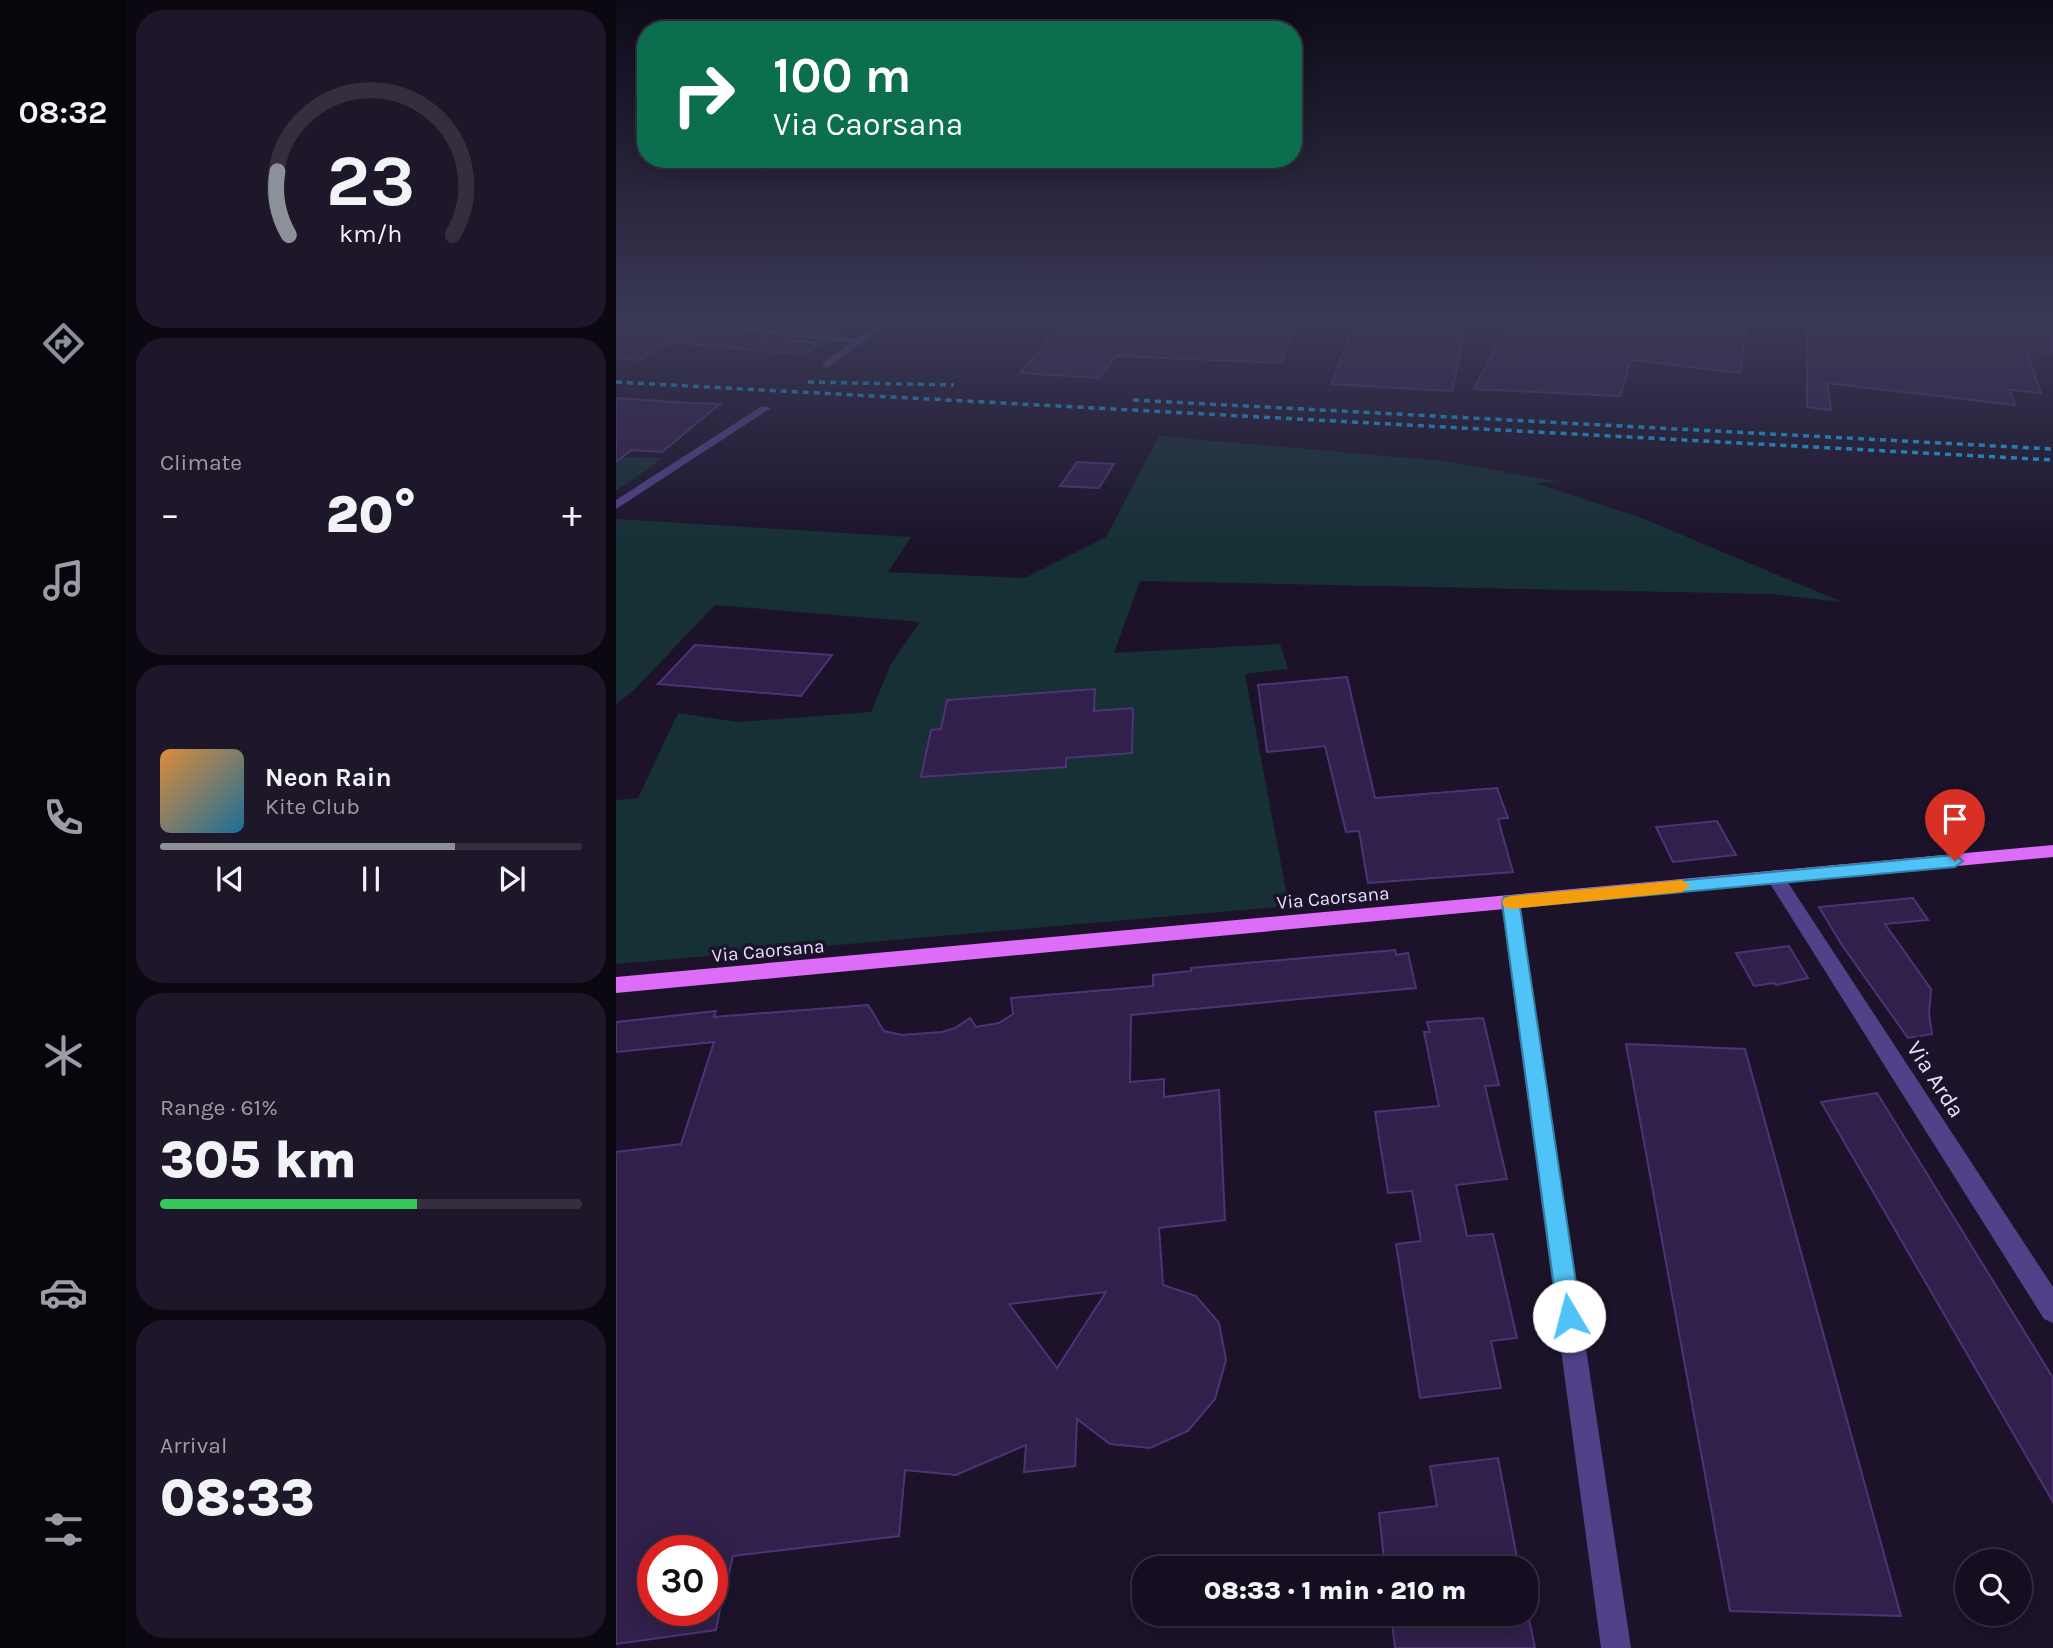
<!DOCTYPE html>
<html lang="en">
<head>
<meta charset="utf-8">
<style>
	:root { --surface:#150e20; --page:#1e1729; --text:#f1f3f6; --muted:#9d9ca5; --line:#342e3e; --accent:#8c9099 }
	body { margin:0; font-family:Karla,sans-serif; background:var(--page); color:var(--text); height:100vh; display:flex; flex-direction:column; font-size:26px; white-space:nowrap }
	* { box-sizing:border-box; margin:0 }
	p { font-size:23px; color:var(--muted) }
	.icon { flex:none; width:38px; height:38px; fill:none; stroke:currentColor; stroke-width:2; stroke-linecap:round; stroke-linejoin:round }
	.map { position:relative; flex:1; overflow:hidden }
	.panel { display:flex; flex-direction:column; gap:10px; padding:10px; background:#0c0812; width:490px }
	.panel>* { flex:none }
	.banner { position:absolute; left:21px; top:21px; width:665px; height:147px; border-radius:28px; box-shadow:0 4px 18px #0003,0 0 0 2px var(--line); background:#0b6e4f; color:#fff; overflow:hidden }
	.controls { position:absolute; left:1339px; top:1549px; display:grid; gap:14px }
	.controls a { display:grid; place-items:center; width:77px; height:77px; border-radius:50%; background:var(--surface); box-shadow:0 4px 18px #0003,0 0 0 2px var(--line); font-size:35px }
	.speed { position:absolute; left:21px; top:1535px; display:flex; gap:14px; font-size:35px; font-weight:700; text-align:center }
	.speed>* { display:grid; place-content:center; width:91px; height:91px; border-radius:50%; background:var(--surface); box-shadow:0 4px 18px #0003,0 0 0 2px var(--line); line-height:1 }
	.speed .limit { border:10px solid #d22; background:#fff; color:#111 }
	.pin { position:absolute; display:grid; place-items:center; width:60px; height:60px; color:#fff; margin:-72px -30px; border-radius:50% 50% 50% 0; rotate:-45deg; box-shadow:0 0 7px #0007 }
	.pin .icon { rotate:45deg }
	.me { position:absolute; width:77px; margin:-38px; rotate:352deg; stroke-linejoin:round; filter:drop-shadow(0 0 5px #0008) }
	.turn { display:flex; align-items:center; gap:24px; height:147px; padding:0 21px; font-size:32px }
	.turn .icon { width:91px; height:91px; stroke-width:2.5 }
	.turn b { display:block; font-size:49px; line-height:60px }
	.big { font-size:52px; font-weight:800; line-height:1.1 }
	.panel .card { flex:1; display:flex; flex-direction:column; justify-content:center; gap:10px; min-width:0; padding:0 24px; border-radius:28px; background:var(--page) }
	.panel .dial { align-items:center; gap:0 }
	.dial svg { height:182px; overflow:visible; fill:none; stroke:var(--line); stroke-width:7; stroke-linecap:round; text-anchor:middle }
	.dial text { fill:var(--text); stroke:none }
	.song { display:flex; align-items:center; gap:21px }
	.cover { width:84px; height:84px; border-radius:10px; background:linear-gradient(135deg,hsl(30 70% 55%),hsl(200 70% 35%)) }
	.played { height:7px; border-radius:4px; background:linear-gradient(90deg,var(--accent) 70%,var(--line) 70%) }
	.keys { display:flex; justify-content:space-around; direction:ltr }
	.heat { display:flex; justify-content:space-between; align-items:center; font-size:38px; direction:ltr }
	.charge { height:10px; border-radius:5px; background:linear-gradient(90deg,#34c759 61%,var(--line) 0) }
	.trip { position:absolute; left:516px; top:1556px; width:406px; height:70px; border-radius:28px; background:var(--surface); box-shadow:0 4px 18px #0003,0 0 0 2px var(--line); font-weight:800; line-height:70px; text-align:center }
	main { display:flex; flex:1; min-height:0 }
	.tab-bar { display:flex; flex-direction:column; width:126px; justify-content:space-around; align-items:center; background:#08060d; color:var(--muted) }
	.tab-bar .icon { width:49px; height:49px }
	.tab-bar .on { color:var(--accent) }
	.tab-bar b { font-size:32px; color:var(--text) }
	.map>svg:first-child { display:block }
	.green { fill:#163035 }
	.building { fill:#31204b; stroke:#4d3376; stroke-width:2; fill-rule:evenodd }
	.lines { fill:none; stroke-linecap:round; stroke-linejoin:round }
	.street { fill:#504188; fill-rule:evenodd }
	.primary { fill:#dd6cf8; fill-rule:evenodd }
	.rail { stroke:#15b4f3; stroke-width:3.5; stroke-dasharray:6 5; stroke-linecap:butt }
	.route { fill:#4fc3f7; stroke:#337fa1; stroke-width:2 }
	.slow { fill:#f59e0b }
	.labels { text-anchor:middle; stroke-width:7; stroke-linejoin:round; paint-order:stroke }
	.street-label { font-size:19px; fill:#e8dffd; stroke:#1c132b }
	.near-street-label { font-size:23px; fill:#e8dffd; stroke:#1c132b }
</style>
</head>
<body>
<main>
<nav class="tab-bar">
<b>08:32</b>
<svg class="icon on" aria-label="directions" viewBox="0 0 24 24"><path d="M12 3l9 9-9 9-9-9zM9 14v-3h6M13 9l2 2-2 2"/></svg>
<svg class="icon" aria-label="music" viewBox="0 0 24 24"><path d="M9 18V5l10-2v13"/><circle cx="6" cy="18" r="3"/><circle cx="16" cy="16" r="3"/></svg>
<svg class="icon" aria-label="phone" viewBox="0 0 24 24"><path d="M5 4h4l2 5-3 2q2 4 5 5l2-3 5 2v4C11 20 4 13 5 4z"/></svg>
<svg class="icon" aria-label="climate" viewBox="0 0 24 24"><path d="M12 3v18M4 7l16 10M4 17L20 7"/></svg>
<svg class="icon" aria-label="car" viewBox="0 0 24 24"><path d="M5 17H2v-5l4-1 3-4h7l3 4 3 1v5h-3M9 17h6M6 11h13"/><circle cx="7" cy="17" r="2"/><circle cx="17" cy="17" r="2"/></svg>
<svg class="icon" aria-label="filters" viewBox="0 0 24 24"><path d="M4 7h16M4 17h16"/><circle cx="9" cy="7" r="2"/><circle cx="15" cy="17" r="2"/></svg>
</nav>
<section class="panel">
<div class="card dial"><svg viewBox="0 0 100 80">
<path d="M14 69A42 42 0 1 1 86 69"/>
<path d="M14 69A42 42 0 0 1 9 41" stroke="#8c9099"/>
<text x="50" y="56" font-size="32" font-weight="700">23</text>
<text x="50" y="72" font-size="11">km/h</text>
</svg></div>
<div class="card"><p>Climate</p>
<div class="heat"><a>−</a><b class="big">20°</b><a>+</a></div>
</div>
<div class="card">
<div class="song"><i class="cover"></i><div><b>Neon Rain</b><p>Kite Club</p></div></div>
<div class="played"></div>
<div class="keys"><svg class="icon" aria-label="previous" viewBox="0 0 24 24"><path d="M18 5L8 12l10 7zM5 5v14"/></svg><svg class="icon" aria-label="pause" viewBox="0 0 24 24"><path d="M8 5v14M16 5v14"/></svg><svg class="icon" aria-label="next" viewBox="0 0 24 24"><path d="M6 5l10 7-10 7zM19 5v14"/></svg></div>
</div>
<div class="card"><p>Range · 61%</p><b class="big">305 km</b><div class="charge"></div></div>
<div class="card"><p>Arrival</p><b class="big">08:33</b></div>
</section>
<div class="map">
<svg width="1437" height="1648" viewBox="0 0 1437 1648">
	<rect width="100%" height="100%" fill="#1c132b"/>
	<g class="green">
		<path d="M 543,436 L 827,461 L 945,482 L 919,483 L 1028,519 L 1226,602 L 1155,594 L 524,581 L 498,653 L 664,644 L 672,669 L 629,674 L 673,906 L 0,964 L 0,800 L 22,798 L 62,713 L 122,722 L 255,712 L 275,664 L 304,622 L 99,605 L 17,691 L 0,704 L 0,519 L 295,537 L 272,572 L 409,578 L 490,537 Z"/>
		<path d="M 7,457 L 48,458 L 0,491 L 0,462 Z"/>
	</g>
	<g class="building">
		<path d="M 0,318 L 9,318 L 16,324 L 204,343 L 190,352 L 181,351 L 178,354 L 54,342 L 23,360 L 0,358 Z"/>
		<path d="M 72,318 L 238,318 L 217,333 Z"/>
		<path d="M 451,318 L 608,318 L 682,321 L 665,363 L 500,356 L 483,378 L 404,373 Z"/>
		<path d="M 747,318 L 852,318 L 836,391 L 715,384 L 740,320 L 747,320 Z"/>
		<path d="M 895,318 L 1131,318 L 1124,373 L 1015,360 L 1004,396 L 858,389 Z"/>
		<path d="M 1191,318 L 1437,318 L 1437,352 L 1411,351 L 1425,393 L 1394,390 L 1399,405 L 1211,383 L 1215,410 L 1191,407 Z"/>
		<path d="M 0,398 L 74,403 L 104,404 L 46,452 L 15,450 L 0,462 Z"/>
		<path d="M 461,462 L 480,463 L 498,464 L 483,488 L 444,486 Z"/>
		<path d="M 79,645 L 216,655 L 185,696 L 42,684 Z"/>
		<path d="M 731,677 L 759,798 L 881,788 L 892,818 L 882,819 L 897,872 L 752,883 L 743,831 L 730,832 L 709,746 L 651,752 L 642,685 Z"/>
		<path d="M 479,689 L 478,711 L 517,708 L 516,753 L 450,758 L 450,767 L 305,777 L 315,730 L 325,729 L 331,700 Z"/>
		<path d="M 1101,821 L 1120,855 L 1057,862 L 1040,827 Z"/>
		<path d="M 1297,898 L 1312,920 L 1269,924 L 1315,989 L 1313,1014 L 1316,1034 L 1292,1038 L 1226,945 L 1203,907 Z"/>
		<path d="M 1173,946 L 1192,978 L 1160,985 L 1158,983 L 1138,986 L 1120,953 Z"/>
		<path d="M 779,950 L 780,955 L 792,953 L 800,988 L 515,1015 L 514,1082 L 548,1079 L 548,1097 L 603,1090 L 609,1220 L 543,1228 L 547,1285 L 580,1296 L 603,1323 L 610,1360 L 599,1399 L 572,1431 L 534,1448 L 494,1444 L 461,1419 L 459,1466 L 408,1472 L 410,1445 L 340,1475 L 289,1470 L 283,1536 L 117,1556 L 105,1607 L 96,1606 L 96,1550 L 37,1550 L 37,1610 L 104,1610 L 100,1630 L 0,1644 L 0,1152 L 65,1144 L 98,1042 L 0,1052 L 0,1022 L 100,1011 L 98,1017 L 252,1005 L 268,1031 L 286,1035 L 326,1032 L 339,1028 L 354,1018 L 360,1027 L 383,1023 L 397,1014 L 395,998 L 537,986 L 537,975 L 575,971 L 575,968 ZM 490,1292 L 441,1368 L 393,1304 Z"/>
		<path d="M 867,1018 L 883,1085 L 869,1086 L 891,1179 L 840,1185 L 851,1236 L 877,1234 L 901,1338 L 875,1341 L 885,1388 L 804,1398 L 780,1244 L 805,1241 L 796,1191 L 772,1193 L 759,1112 L 823,1106 L 808,1032 L 814,1032 L 811,1022 Z"/>
		<path d="M 1010,1044 L 1129,1049 L 1285,1616 L 1114,1611 Z"/>
		<path d="M 1261,1093 L 1437,1378 L 1437,1502 L 1205,1102 Z"/>
		<path d="M 882,1458 L 903,1568 L 769,1568 L 763,1513 L 821,1506 L 814,1466 Z"/>
		<path d="M 775,1614 L 912,1614 L 919,1648 L 779,1648 Z"/>
	</g>
	<g class="lines">
		<g class="street">
			<path d="M 11,318 L 45,318 L 242,338 L 269,318 L 280,318 L 211,368 L 207,367 L 207,363 L 235,343 L 16,321 Z"/>
			<path d="M 146,406 L 155,408 L 0,509 L 0,500 Z"/>
			<path d="M 1159,870 L 1165,872 L 1437,1287 L 1437,1323 L 1428,1319 L 1153,882 L 1150,877 L 1153,872 Z"/>
			<path d="M 894,895 L 901,897 L 903,902 L 1015,1648 L 985,1648 L 885,902 L 887,897 Z"/>
		</g>
		<path class="primary" d="M 1437,845 L 1437,857 L 0,993 L 0,977 Z"/>
		<g class="rail">
			<path d="M 0,382 L 1437,460"/>
			<path d="M 192,382 L 338,385"/>
			<path d="M 517,400 L 1437,449"/>
		</g>
	</g>
	<linearGradient id="sky" x2="0" y2="1"><stop stop-color="#0f0a18"/><stop offset="0.58" stop-color="#3a3955"/><stop offset="1" stop-color="#3a3955" stop-opacity="0"/></linearGradient>
	<rect width="1437" height="549" fill="url(#sky)"/>
	<path class="route" d="M 1339,855 L 1347,861 L 1339,867 L 904,907 L 965,1316 L 961,1325 L 953,1328 L 945,1325 L 942,1316 L 886,902 L 888,897 Z"/>
	<path class="slow" d="M 1066,880 L 1074,886 L 1066,892 L 895,909 L 888,907 L 886,902 L 888,898 L 895,896 Z"/>
	<g class="labels">
		<g class="street-label">
			<text transform="translate(717 897) rotate(-5)" y="7">Via Caorsana</text>
			<text transform="translate(152 950) rotate(-5)" y="7">Via Caorsana</text>
		</g>
		<g class="near-street-label">
			<text transform="translate(1320 1079) rotate(57)" y="8">Via Arda</text>
		</g>
	</g>
</svg>
<div class="controls">
<a><svg class="icon" aria-label="search" viewBox="0 0 24 24"><circle cx="10" cy="10" r="6"/><path d="M15 15l6 6"/></svg></a>
</div>
<div class="speed"><div class="limit">30</div></div>
<div class="pin" style="left:1339px;top:861px;background:#d93025"><svg class="icon" aria-label="arrive" viewBox="0 0 24 24"><path d="M6 21V4h12l-3 4 3 4H6"/></svg></div>
<svg class="me" style="left:953px;top:1316px" viewBox="-20 -20 40 40"><circle r="19" fill="#fff"/><path d="M0-13L10 11 0 6-10 11z" fill="#4fc3f7"/></svg>
<div class="trip">08:33 · 1 min · 210 m</div>
<div class="banner">
<div class="turn"><svg class="icon" aria-label="right" viewBox="0 0 24 24"><path d="M7 20v-9h11M14 6l5 5-5 5"/></svg><div><b>100 m</b>Via Caorsana</div></div>
</div>
</div>
</main>
</body>
</html>
